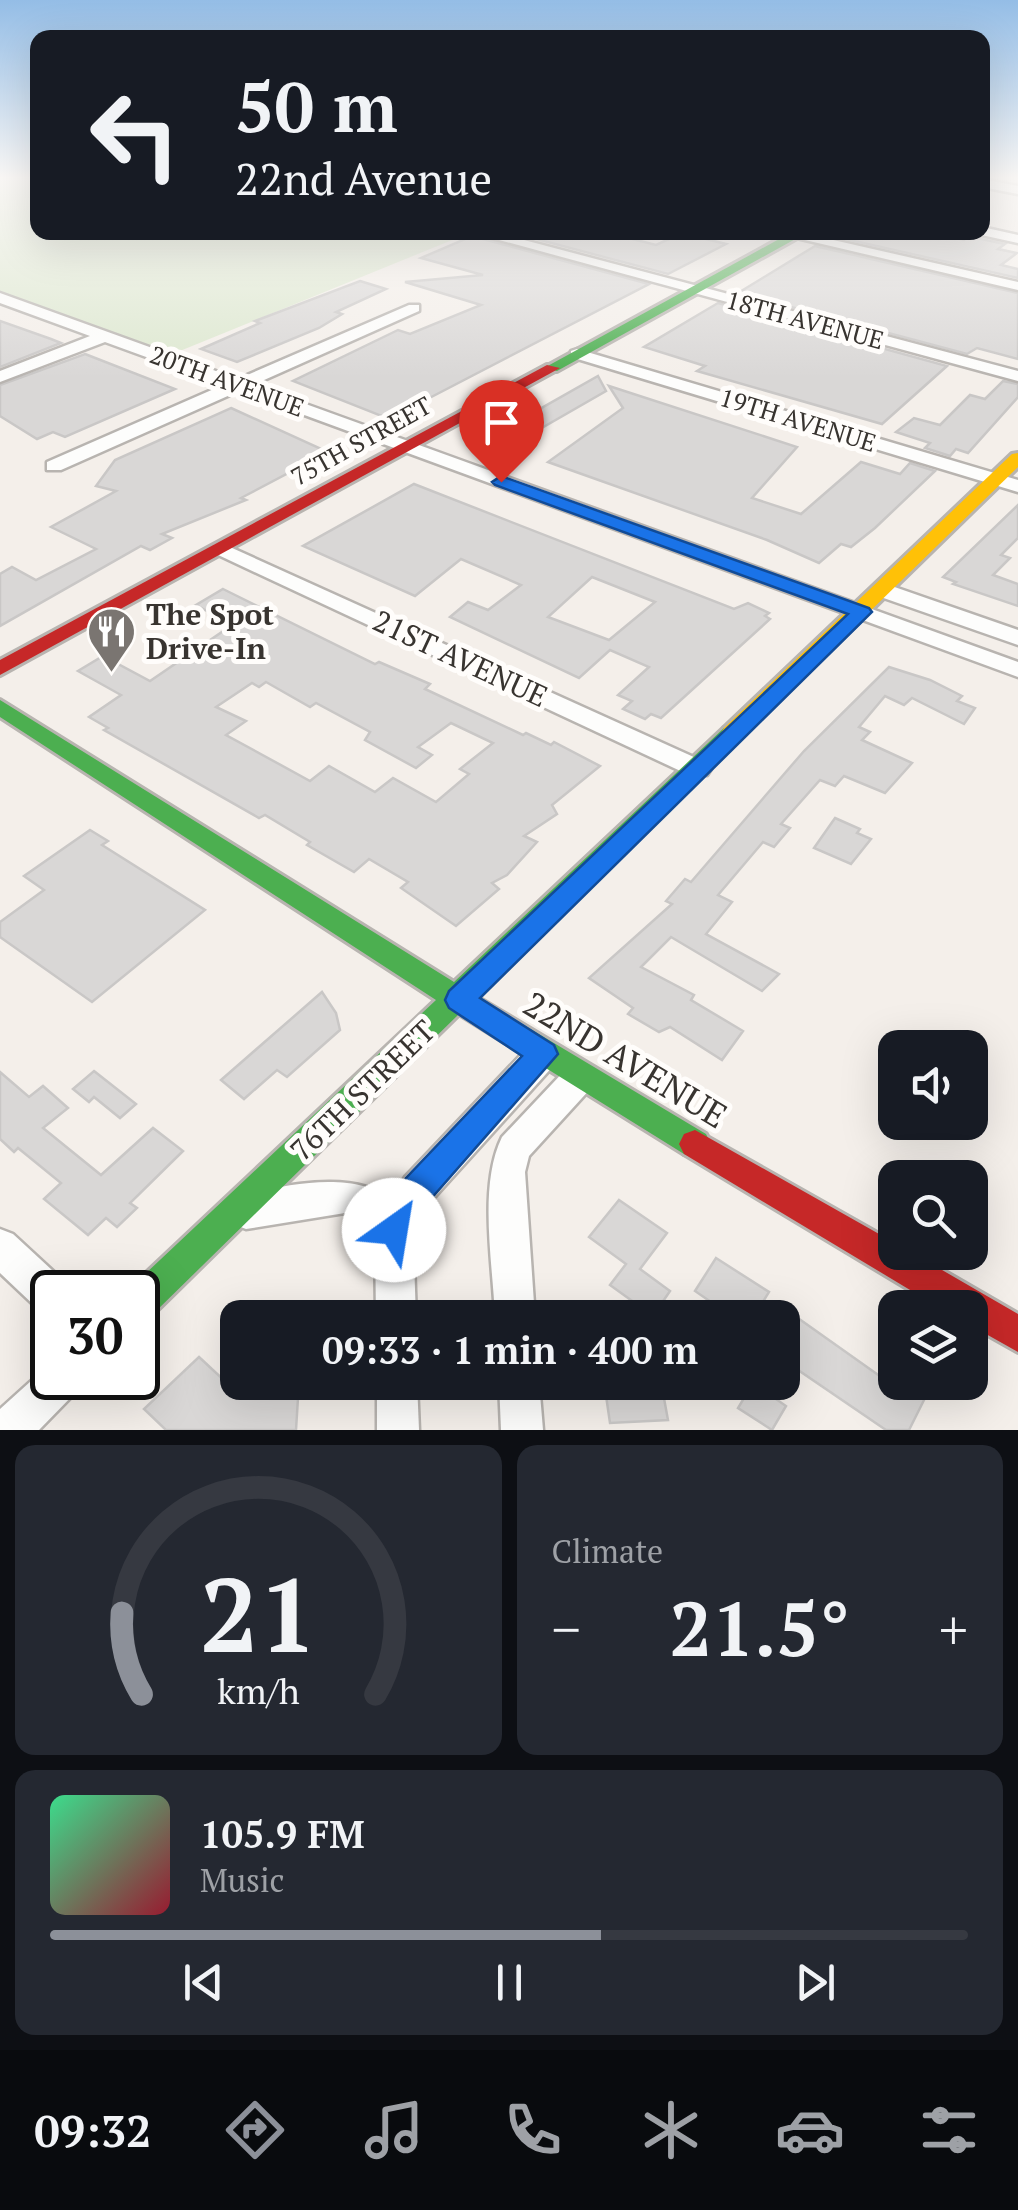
<!DOCTYPE html>
<html lang="en">
<head>
<meta charset="utf-8">
<style>
	:root { --surface:#171b24; --page:#242831; --text:#f1f3f6; --muted:#9ea1a6; --line:#363941; --accent:#8c9099 }
	body { margin:0; font-family:"PT Serif",serif; background:var(--page); color:var(--text); height:100vh; display:flex; flex-direction:column; font-size:38px; white-space:nowrap }
	* { box-sizing:border-box; margin:0 }
	p { font-size:32px; color:var(--muted) }
	.icon { flex:none; width:55px; height:55px; fill:none; stroke:currentColor; stroke-width:2; stroke-linecap:round; stroke-linejoin:round }
	.map { position:relative; height:1430px; overflow:hidden }
	.drawer { display:flex; flex-direction:column; gap:15px; padding:15px; background:#0d0f14; flex:1 }
	.drawer>* { flex:none }
	.top-card { position:absolute; left:30px; top:30px; width:960px; height:210px; border-radius:20px; box-shadow:0 10px 40px #0002; background:#171b24; color:var(--text); overflow:hidden }
	.controls { position:absolute; left:878px; top:1030px; display:grid; gap:20px }
	.controls a { display:grid; place-items:center; width:110px; height:110px; border-radius:20px; background:var(--surface); box-shadow:0 10px 40px #0002; font-size:50px }
	.speed { position:absolute; left:30px; top:1270px; display:flex; gap:20px; font-size:50px; font-weight:700; text-align:center }
	.speed>* { display:grid; place-content:center; width:130px; height:130px; border-radius:50%; background:var(--surface); box-shadow:0 10px 40px #0002; line-height:1 }
	.speed .limit { border:5px solid #111; border-radius:15px; background:#fff; color:#111 }
	.pin { position:absolute; display:grid; place-items:center; width:85px; height:85px; color:#fff; margin:-102px -42px; border-radius:50% 50% 50% 0; rotate:-45deg; box-shadow:0 0 10px #0007 }
	.pin .icon { rotate:45deg }
	.me { position:absolute; width:110px; margin:-55px; rotate:32deg; stroke-linejoin:round; filter:drop-shadow(0 0 8px #0008) }
	.turn { display:flex; align-items:center; gap:35px; height:210px; padding:0 40px; font-size:45px }
	.turn .icon { width:130px; height:130px; stroke-width:2.5 }
	.turn b { display:block; font-size:70px; line-height:85px }
	.big { font-size:75px; font-weight:600; line-height:1.1 }
	.drawer .card { flex:1; display:flex; flex-direction:column; justify-content:center; gap:15px; min-width:0; padding:0 35px; border-radius:20px; background:var(--page) }
	.drawer .dial { align-items:center; gap:0 }
	.dial svg { height:260px; overflow:visible; fill:none; stroke:var(--line); stroke-width:7; stroke-linecap:round; text-anchor:middle }
	.dial text { fill:var(--text); stroke:none }
	.song { display:flex; align-items:center; gap:30px }
	.cover { width:120px; height:120px; border-radius:15px; background:linear-gradient(135deg,hsl(150 70% 55%),hsl(350 70% 35%)) }
	.played { height:10px; border-radius:5px; background:linear-gradient(90deg,var(--accent) 60%,var(--line) 60%) }
	.keys { display:flex; justify-content:space-around; direction:ltr }
	.heat { display:flex; justify-content:space-between; align-items:center; font-size:55px; direction:ltr }
	.drawer .tiles { flex:1; display:grid; gap:15px; grid-template-columns:1fr 1fr }
	.card:last-child { grid-column:span 2 }
	.trip { position:absolute; left:220px; top:1300px; width:580px; height:100px; border-radius:20px; background:var(--surface); box-shadow:0 10px 40px #0002; font-weight:600; line-height:100px; text-align:center }
	.tab-bar { display:flex; height:160px; justify-content:space-around; align-items:center; background:#090b0e; color:var(--muted) }
	.tab-bar .icon { width:70px; height:70px }
	.tab-bar .selected { color:var(--accent) }
	.tab-bar b { font-size:45px; color:var(--text) }
	.map>svg:first-child { display:block }
	.green { fill:#dde8d0 }
	.building { fill:#d9d7d6; stroke:#c9c7c6; stroke-width:2.5; fill-rule:evenodd }
	.lines { fill:none; stroke-linecap:round; stroke-linejoin:round }
	.street-casing { stroke:#b8b4b0; stroke-width:5 }
	.fast-casing { stroke:#b8b4b0; stroke-width:6 }
	.slow-casing { stroke:#b8b4b0; stroke-width:6 }
	.jam-casing { stroke:#b8b4b0; stroke-width:6 }
	.street { fill:#fdfdfc; fill-rule:evenodd }
	.fast { fill:#4caf50; fill-rule:evenodd }
	.slow { fill:#ffc107; fill-rule:evenodd }
	.jam { fill:#c62828; fill-rule:evenodd }
	.route { fill:#1a73e8; stroke:#114b97; stroke-width:2.5 }
	.labels { text-anchor:middle; stroke-width:10; stroke-linejoin:round; paint-order:stroke }
	.far-street-label { font-size:25px; fill:#383430; stroke:#fffdfb }
	.poi-label { font-size:30px; font-weight:bold; fill:#383430; stroke:#fffdfb; text-anchor:start }
	.street-label { font-size:30px; fill:#383430; stroke:#fffdfb }
	.near-street-label { font-size:35px; fill:#383430; stroke:#fffdfb }
</style>
</head>
<body>
<div class="map">
<svg width="1018" height="1430" viewBox="0 0 1018 1430">
	<rect width="100%" height="100%" fill="#f4efea"/>
	<path class="green" d="M 0,177 L 37,177 L 38,232 L 448,232 L 462,236 L 170,355 L 0,292 Z"/>
	<g class="building">
		<path d="M 510,232 L 585,232 L 609,238 L 617,235 L 656,245 L 682,233 L 726,244 L 668,274 Z"/>
		<path d="M 838,232 L 931,232 L 964,240 L 973,233 L 976,238 L 1005,244 L 998,249 L 1017,253 L 1001,265 L 1018,269 L 1018,278 L 832,236 Z"/>
		<path d="M 472,236 L 649,284 L 389,419 L 293,381 L 398,330 L 410,334 L 481,305 L 405,282 L 483,275 L 421,258 Z"/>
		<path d="M 815,246 L 1018,293 L 1018,359 L 977,348 L 967,354 L 738,293 Z"/>
		<path d="M 360,281 L 386,289 L 336,312 L 342,314 L 319,328 L 237,362 L 201,349 L 260,323 L 255,321 Z"/>
		<path d="M 718,303 L 947,366 L 882,424 L 697,371 L 705,366 L 644,347 Z"/>
		<path d="M 0,321 L 51,339 L 61,343 L 0,367 Z"/>
		<path d="M 85,354 L 175,389 L 65,437 L 53,432 L 37,439 L 0,416 L 0,385 Z"/>
		<path d="M 598,376 L 606,391 L 507,448 L 485,440 Z"/>
		<path d="M 1003,381 L 1018,384 L 1018,397 L 968,453 L 956,449 L 950,456 L 925,448 L 930,443 L 896,432 L 914,418 L 940,425 L 970,395 L 985,399 Z"/>
		<path d="M 609,386 L 797,447 L 752,498 L 801,514 L 861,462 L 900,474 L 910,463 L 935,471 L 875,528 L 851,547 L 841,544 L 819,563 L 767,540 L 548,462 L 623,408 Z"/>
		<path d="M 231,408 L 328,452 L 241,498 L 246,500 L 162,534 L 172,538 L 150,550 L 141,546 L 0,626 L 0,574 L 12,567 L 36,580 L 96,549 L 51,527 L 116,491 L 96,486 L 115,460 Z"/>
		<path d="M 414,484 L 734,609 L 748,603 L 769,613 L 765,616 L 770,619 L 661,718 L 651,714 L 645,719 L 623,709 L 632,701 L 618,695 L 649,667 L 610,650 L 579,678 L 450,617 L 468,602 L 488,610 L 521,585 L 461,559 L 415,596 L 303,546 ZM 592,577 L 655,602 L 609,640 L 548,617 Z"/>
		<path d="M 1018,505 L 1018,538 L 1001,555 L 1010,558 L 993,575 L 1018,584 L 1018,606 L 953,584 L 956,582 L 943,577 Z"/>
		<path d="M 223,589 L 375,664 L 379,662 L 430,684 L 425,689 L 523,735 L 526,733 L 551,745 L 554,742 L 600,766 L 552,805 L 557,814 L 524,836 L 537,842 L 507,875 L 492,883 L 499,889 L 456,926 L 401,888 L 408,882 L 369,859 L 354,872 L 307,845 L 310,842 L 265,815 L 259,818 L 104,730 L 108,728 L 89,717 L 121,695 L 78,671 L 103,656 L 150,681 L 232,625 L 196,605 ZM 266,682 L 310,707 L 316,703 L 370,732 L 365,740 L 416,768 L 432,755 L 418,747 L 451,723 L 493,743 L 460,769 L 469,774 L 436,802 L 393,778 L 375,792 L 329,766 L 310,781 L 226,735 L 246,721 L 216,707 L 252,683 L 259,687 Z"/>
		<path d="M 889,667 L 930,680 L 962,696 L 957,701 L 975,708 L 964,724 L 912,698 L 904,705 L 885,696 L 859,727 L 870,732 L 862,740 L 912,763 L 885,793 L 844,776 L 835,786 L 820,780 L 781,824 L 790,828 L 774,847 L 763,842 L 718,895 L 732,902 L 706,934 L 779,974 L 762,991 L 671,937 L 641,967 L 694,995 L 691,1000 L 743,1031 L 722,1060 L 670,1027 L 659,1032 L 628,1014 L 633,1008 L 589,978 L 672,904 L 666,901 L 685,879 L 691,882 L 804,751 Z"/>
		<path d="M 835,818 L 860,829 L 857,833 L 871,839 L 851,864 L 814,848 Z"/>
		<path d="M 90,830 L 108,841 L 102,845 L 205,910 L 92,1002 L 0,937 L 0,922 L 44,890 L 24,876 Z"/>
		<path d="M 322,992 L 336,1013 L 340,1030 L 287,1077 L 277,1070 L 244,1099 L 221,1080 Z"/>
		<path d="M 94,1071 L 136,1104 L 120,1118 L 94,1097 L 89,1102 L 73,1089 Z"/>
		<path d="M 0,1072 L 29,1097 L 43,1086 L 68,1108 L 43,1128 L 101,1175 L 153,1128 L 183,1151 L 130,1203 L 137,1208 L 117,1227 L 106,1218 L 88,1235 L 44,1199 L 61,1183 L 18,1148 L 14,1152 L 0,1139 Z"/>
		<path d="M 619,1200 L 667,1233 L 640,1269 L 670,1291 L 653,1316 L 610,1285 L 626,1264 L 589,1237 Z"/>
		<path d="M 716,1258 L 769,1292 L 753,1318 L 734,1318 L 695,1291 Z"/>
		<path d="M 795,1316 L 891,1384 L 909,1382 L 927,1394 L 909,1430 L 886,1430 L 782,1359 L 782,1338 Z"/>
		<path d="M 199,1357 L 229,1385 L 299,1382 L 296,1430 L 166,1430 L 144,1409 Z"/>
		<path d="M 604,1382 L 661,1382 L 668,1420 L 610,1423 Z"/>
		<path d="M 753,1383 L 786,1406 L 772,1430 L 738,1408 Z"/>
	</g>
	<g class="lines">
		<defs>
			<g id="street">
				<path d="M 982,179 L 1018,186 L 1018,194 L 982,187 Z"/>
				<path d="M 982,227 L 1018,235 L 1018,243 L 977,234 L 982,232 Z"/>
				<path d="M 470,232 L 494,232 L 1018,371 L 1018,381 Z"/>
				<path d="M 798,232 L 1018,282 L 1018,290 L 788,236 Z"/>
				<path d="M 0,293 L 238,379 L 409,305 L 419,305 L 419,311 L 253,385 L 1018,662 L 1018,677 L 239,391 L 61,470 L 47,470 L 47,462 L 223,385 L 105,342 L 0,382 L 0,371 L 90,336 L 0,303 Z"/>
				<path d="M 577,349 L 1018,480 L 1018,492 L 571,357 L 571,351 Z"/>
				<path d="M 221,543 L 707,763 L 711,769 L 707,775 L 689,775 L 214,553 L 210,549 L 214,545 Z"/>
				<path d="M 883,583 L 1018,630 L 1018,645 L 875,595 L 872,590 L 875,585 Z"/>
				<path d="M 543,1040 L 555,1044 L 560,1054 L 555,1064 L 431,1201 L 413,1232 L 416,1318 L 376,1318 L 375,1236 L 358,1218 L 345,1213 L 246,1229 L 233,1224 L 228,1212 L 233,1200 C 273,1185 358,1168 391,1201 L 405,1177 L 531,1044 Z"/>
				<path d="M 580,1063 L 592,1067 L 597,1077 L 592,1087 L 529,1156 L 525,1172 L 535,1318 L 495,1318 C 493,1263 478,1186 502,1137 L 568,1067 Z"/>
				<path d="M 0,1229 L 13,1234 L 66,1283 L 70,1292 L 52,1292 L 52,1315 L 38,1309 L 0,1273 Z"/>
				<path d="M 52,1362 L 52,1378 L 82,1378 L 76,1392 L 39,1430 L 0,1430 L 0,1409 Z"/>
				<path d="M 377,1382 L 417,1382 L 419,1430 L 377,1430 Z"/>
				<path d="M 499,1382 L 539,1382 L 543,1430 L 501,1430 Z"/>
			</g>
			<g id="fast">
				<path d="M 792,232 L 808,232 L 557,371 L 544,368 Z"/>
				<path d="M 0,700 L 454,982 L 724,728 L 740,728 L 743,733 L 740,738 L 477,997 L 706,1134 L 711,1144 L 706,1154 L 695,1158 L 684,1154 L 459,1014 L 150,1317 L 138,1322 L 138,1292 L 126,1292 L 436,1000 L 0,717 Z"/>
			</g>
			<path id="slow" d="M 1018,453 L 1018,467 L 740,738 L 724,738 L 721,733 L 724,728 L 1012,454 Z"/>
			<g id="jam">
				<path d="M 547,365 L 560,368 L 0,675 L 0,660 Z"/>
				<path d="M 695,1130 L 895,1243 L 895,1252 L 911,1252 L 1018,1314 L 1018,1352 L 970,1325 L 970,1308 L 940,1308 L 684,1154 L 679,1144 L 684,1134 Z"/>
			</g>
		</defs>
		<use href="#street" class="street-casing"/>
		<use href="#fast" class="fast-casing"/>
		<use href="#slow" class="slow-casing"/>
		<use href="#jam" class="jam-casing"/>
		<use href="#street" class="street"/>
		<use href="#fast" class="fast"/>
		<use href="#slow" class="slow"/>
		<use href="#jam" class="jam"/>
	</g>
	<linearGradient id="sky" x2="0" y2="1"><stop stop-color="#94bde6"/><stop offset="0.47" stop-color="#faf8f6"/><stop offset="1" stop-color="#faf8f6" stop-opacity="0"/></linearGradient>
	<rect width="1018" height="378" fill="url(#sky)"/>
	<path class="route" d="M 501,476 L 869,608 L 872,612 L 480,998 L 554,1045 L 558,1054 L 430,1200 L 405,1241 L 394,1245 L 382,1241 L 377,1230 L 406,1178 L 522,1056 L 449,1008 L 445,1000 L 449,991 L 848,614 L 495,485 L 492,482 Z"/>
	<defs>
		<symbol id="restaurant-pin" viewBox="-11 -11 22 30"><path d="M0 17L-7.5 6A9.5 9.5 0 1 1 7.5 6Z" fill="#7a7571" stroke="#fffdfb"/><path d="M-5-6h1v4h1v-4h1v4h1v-4h1v5L-1.5 .5V6h-2V.5L-5-1ZM5-6V6H3V1.5H1.5Q1.5-4 5-6Z" fill="#fff"/></symbol>
	</defs>
	<g fill-rule="evenodd">
		<use href="#restaurant-pin" x="84" y="604" width="55" height="75"/>
	</g>
	<g class="labels">
		<g class="far-street-label">
			<text transform="translate(805 320) rotate(15)" y="9">18TH AVENUE</text>
			<text transform="translate(227 381) rotate(20)" y="9">20TH AVENUE</text>
			<text transform="translate(798 420) rotate(17)" y="9">19TH AVENUE</text>
			<text transform="translate(361 441) rotate(-29)" y="9">75TH STREET</text>
		</g>
		<g class="poi-label">
			<text x="146" y="625">The Spot<tspan x="146" dy="34">Drive-In</tspan></text>
		</g>
		<g class="street-label">
			<text transform="translate(460 659) rotate(25)" y="10">21ST AVENUE</text>
			<text transform="translate(363 1091) rotate(-44)" y="10">76TH STREET</text>
		</g>
		<g class="near-street-label">
			<text transform="translate(625 1060) rotate(31)" y="12">22ND AVENUE</text>
		</g>
	</g>
</svg>
<div class="controls">
<a><svg class="icon" aria-label="sound" viewBox="0 0 24 24"><path d="M4 9h4l5-4v14l-5-4H4zM17 9q2 3 0 6"/></svg></a>
<a><svg class="icon" aria-label="search" viewBox="0 0 24 24"><circle cx="10" cy="10" r="6"/><path d="M15 15l6 6"/></svg></a>
<a><svg class="icon" aria-label="layers" viewBox="0 0 24 24"><path d="M12 4l9 5-9 5-9-5zM3 14l9 5 9-5"/></svg></a>
</div>
<div class="speed"><div class="limit">30</div></div>
<div class="pin" style="left:501px;top:482px;background:#d93025"><svg class="icon" aria-label="arrive" viewBox="0 0 24 24"><path d="M6 21V4h12l-3 4 3 4H6"/></svg></div>
<svg class="me" style="left:394px;top:1230px" viewBox="-20 -20 40 40"><circle r="19" fill="#fff"/><path d="M0-13L10 11 0 6-10 11z" fill="#1a73e8"/></svg>
<div class="trip">09:33 · 1 min · 400 m</div>
<div class="top-card">
<div class="turn"><svg class="icon" aria-label="left" viewBox="0 0 24 24"><path d="M17 20v-9H6M10 6l-5 5 5 5"/></svg><div><b>50 m</b>22nd Avenue</div></div>
</div>
</div>
<section class="drawer">
<div class="tiles">
<div class="card dial"><svg viewBox="0 0 100 80">
<path d="M14 69A42 42 0 1 1 86 69"/>
<path d="M14 69A42 42 0 0 1 8 44" stroke="#8c9099"/>
<text x="50" y="56" font-size="32" font-weight="700">21</text>
<text x="50" y="72" font-size="11">km/h</text>
</svg></div>
<div class="card"><p>Climate</p>
<div class="heat"><a>−</a><b class="big">21.5°</b><a>+</a></div>
</div>
<div class="card">
<div class="song"><i class="cover"></i><div><b>105.9 FM</b><p>Music</p></div></div>
<div class="played"></div>
<div class="keys"><svg class="icon" aria-label="previous" viewBox="0 0 24 24"><path d="M18 5L8 12l10 7zM5 5v14"/></svg><svg class="icon" aria-label="pause" viewBox="0 0 24 24"><path d="M8 5v14M16 5v14"/></svg><svg class="icon" aria-label="next" viewBox="0 0 24 24"><path d="M6 5l10 7-10 7zM19 5v14"/></svg></div>
</div>
</div>
</section>
<nav class="tab-bar">
<b>09:32</b>
<svg class="icon selected" aria-label="directions" viewBox="0 0 24 24"><path d="M12 3l9 9-9 9-9-9zM9 14v-3h6M13 9l2 2-2 2"/></svg>
<svg class="icon" aria-label="music" viewBox="0 0 24 24"><path d="M9 18V5l10-2v13"/><circle cx="6" cy="18" r="3"/><circle cx="16" cy="16" r="3"/></svg>
<svg class="icon" aria-label="phone" viewBox="0 0 24 24"><path d="M5 4h4l2 5-3 2q2 4 5 5l2-3 5 2v4C11 20 4 13 5 4z"/></svg>
<svg class="icon" aria-label="climate" viewBox="0 0 24 24"><path d="M12 3v18M4 7l16 10M4 17L20 7"/></svg>
<svg class="icon" aria-label="car" viewBox="0 0 24 24"><path d="M5 17H2v-5l4-1 3-4h7l3 4 3 1v5h-3M9 17h6M6 11h13"/><circle cx="7" cy="17" r="2"/><circle cx="17" cy="17" r="2"/></svg>
<svg class="icon" aria-label="filters" viewBox="0 0 24 24"><path d="M4 7h16M4 17h16"/><circle cx="9" cy="7" r="2"/><circle cx="15" cy="17" r="2"/></svg>
</nav>
</body>
</html>
